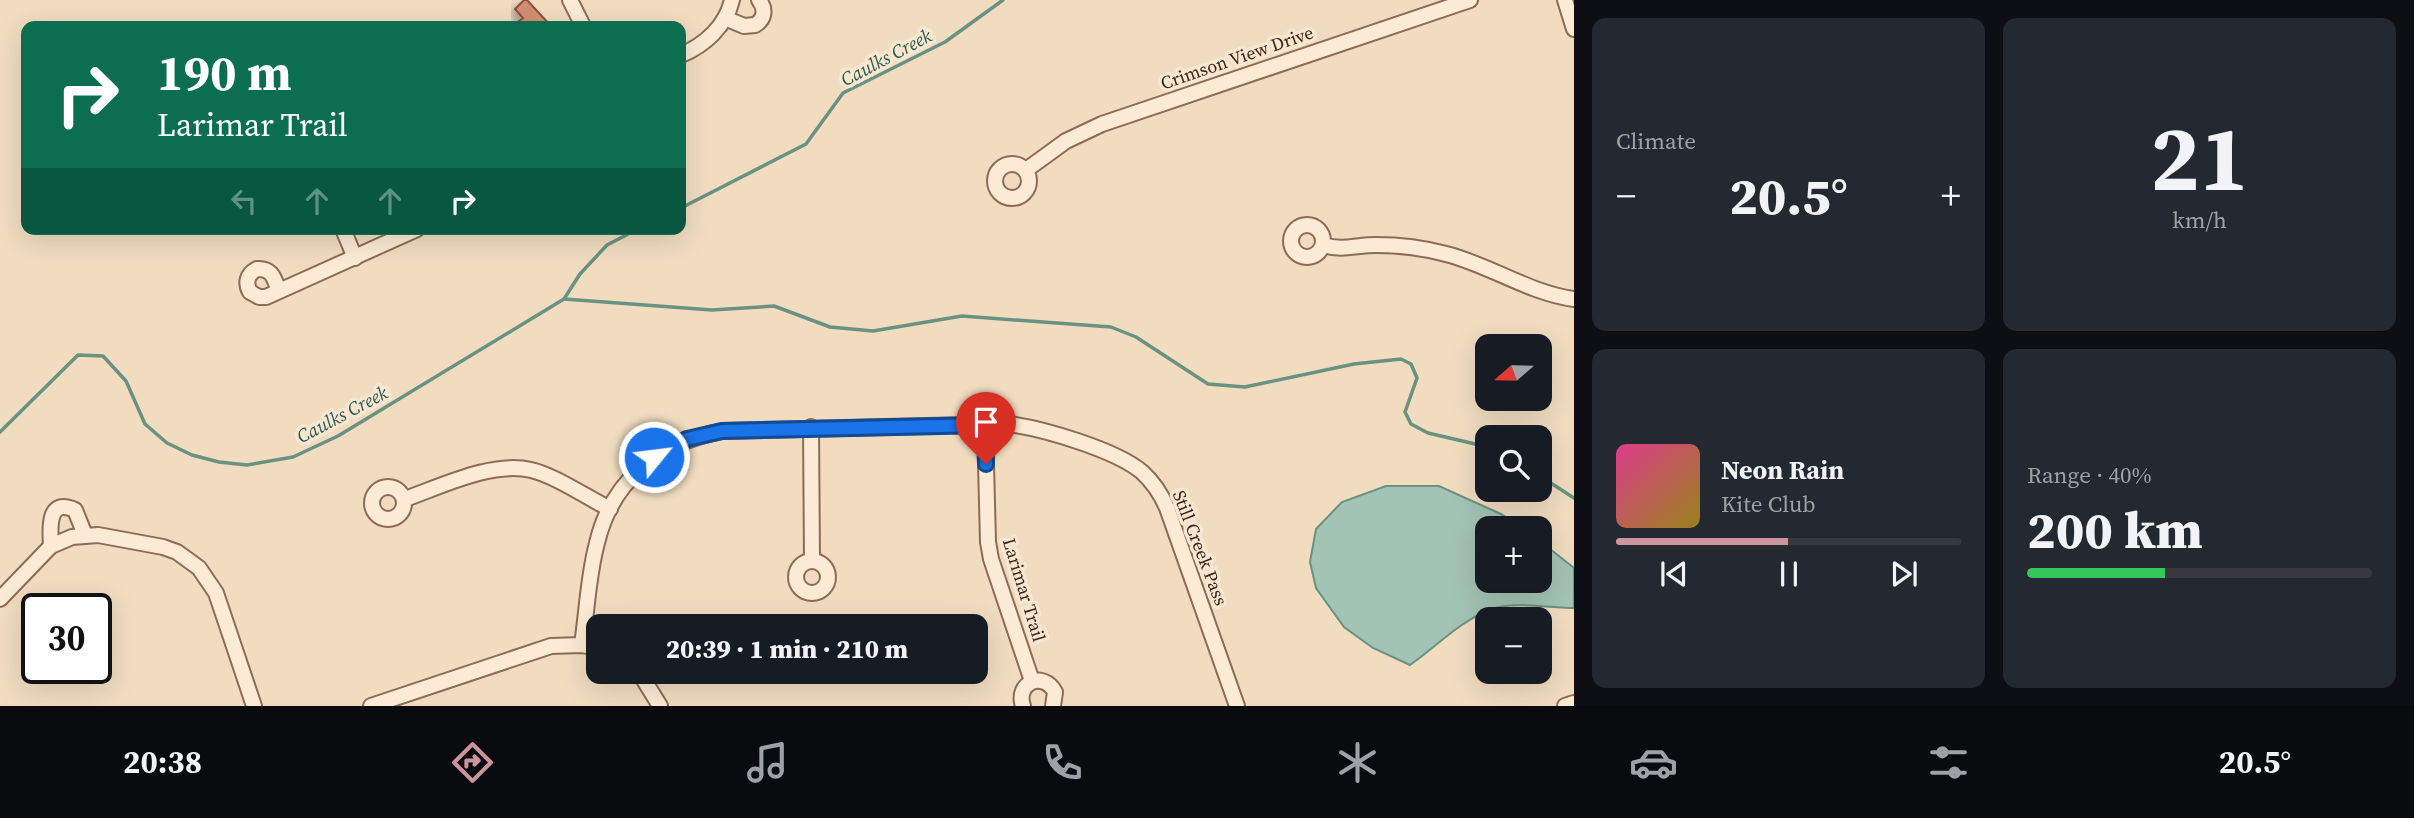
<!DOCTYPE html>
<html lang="en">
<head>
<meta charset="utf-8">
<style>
	:root { --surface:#171b24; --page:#242831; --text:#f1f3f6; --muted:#9ea1a6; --line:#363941; --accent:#cc959e }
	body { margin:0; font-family:"Source Serif 4",serif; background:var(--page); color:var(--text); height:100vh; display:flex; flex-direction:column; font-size:26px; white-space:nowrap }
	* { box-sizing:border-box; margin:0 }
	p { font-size:23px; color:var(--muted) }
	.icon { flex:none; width:38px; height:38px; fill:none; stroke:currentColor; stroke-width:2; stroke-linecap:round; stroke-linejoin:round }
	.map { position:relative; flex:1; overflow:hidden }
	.details { display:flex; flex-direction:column; gap:18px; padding:18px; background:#0d0f14; width:840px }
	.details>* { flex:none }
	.top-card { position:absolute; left:21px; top:21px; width:665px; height:214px; border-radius:14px; box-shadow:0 7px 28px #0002; background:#0b6e4f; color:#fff; overflow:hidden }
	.needle { width:46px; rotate:250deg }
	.buttons { position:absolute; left:1475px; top:334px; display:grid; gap:14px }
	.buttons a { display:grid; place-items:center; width:77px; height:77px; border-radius:14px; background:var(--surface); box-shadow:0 7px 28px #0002; font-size:35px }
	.speed { position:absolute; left:21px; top:593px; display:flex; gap:14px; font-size:35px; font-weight:700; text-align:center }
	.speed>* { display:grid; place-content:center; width:91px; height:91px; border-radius:50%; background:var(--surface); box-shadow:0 7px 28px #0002; line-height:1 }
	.speed .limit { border:4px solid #111; border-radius:10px; background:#fff; color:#111 }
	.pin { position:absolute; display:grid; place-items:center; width:60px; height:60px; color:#fff; margin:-72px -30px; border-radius:50% 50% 50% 0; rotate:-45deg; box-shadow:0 0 7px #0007 }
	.pin .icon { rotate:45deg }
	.me { position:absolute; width:77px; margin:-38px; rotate:61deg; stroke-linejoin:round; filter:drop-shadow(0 0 5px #0008) }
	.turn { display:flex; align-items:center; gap:24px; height:147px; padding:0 21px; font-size:32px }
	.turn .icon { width:91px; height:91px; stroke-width:2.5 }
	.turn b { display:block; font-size:49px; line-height:60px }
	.lanes { display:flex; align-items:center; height:66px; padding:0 21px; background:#0003; justify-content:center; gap:35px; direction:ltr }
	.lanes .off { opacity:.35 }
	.big { font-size:52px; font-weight:800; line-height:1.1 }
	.details .tile { flex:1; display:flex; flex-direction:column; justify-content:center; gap:10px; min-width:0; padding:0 24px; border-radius:14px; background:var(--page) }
	.details .dial { align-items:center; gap:0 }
	.dial b { font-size:91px; line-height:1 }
	.song { display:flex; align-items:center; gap:21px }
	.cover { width:84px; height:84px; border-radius:10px; background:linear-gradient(135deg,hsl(330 70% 55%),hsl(50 70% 35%)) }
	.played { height:7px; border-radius:4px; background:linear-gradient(90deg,var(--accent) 50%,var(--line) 50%) }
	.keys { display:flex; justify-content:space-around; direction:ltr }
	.heat { display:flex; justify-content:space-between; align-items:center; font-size:38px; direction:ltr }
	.charge { height:10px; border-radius:5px; background:linear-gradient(90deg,#34c759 40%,var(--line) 0) }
	.details .tiles { flex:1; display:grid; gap:18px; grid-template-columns:repeat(2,1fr) }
	.trip { position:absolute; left:586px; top:614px; width:402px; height:70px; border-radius:14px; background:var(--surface); box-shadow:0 7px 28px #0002; font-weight:800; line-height:70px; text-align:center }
	.menu { display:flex; height:112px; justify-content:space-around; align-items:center; background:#090b0e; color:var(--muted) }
	.menu .icon { width:49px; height:49px }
	.menu .on { color:var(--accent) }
	.menu b { font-size:32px; color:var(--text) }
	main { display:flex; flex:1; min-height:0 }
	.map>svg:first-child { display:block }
	.water { fill:#a3c3b5; stroke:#699282; stroke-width:2 }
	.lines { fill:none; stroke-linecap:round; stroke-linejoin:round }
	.stream { stroke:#699282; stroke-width:3.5 }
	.building { fill:#d28e73; stroke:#8d503a; stroke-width:2; filter:url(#shadow) }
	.street-casing { stroke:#8c6c56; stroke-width:18 }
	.street { stroke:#fbead4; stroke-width:14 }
	.route-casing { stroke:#114b97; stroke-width:18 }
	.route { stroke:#1a73e8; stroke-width:12 }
	.labels { text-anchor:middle; stroke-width:7; stroke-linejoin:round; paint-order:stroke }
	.street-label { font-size:18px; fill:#3a271c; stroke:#f8e7d0 }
	.water-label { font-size:19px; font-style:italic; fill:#2a5b51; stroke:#f8e7d0 }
</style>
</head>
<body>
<main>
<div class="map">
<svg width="1574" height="706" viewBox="0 0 1574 706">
	<defs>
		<filter id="shadow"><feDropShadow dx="-4.5" dy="4.5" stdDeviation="3.5" flood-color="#0004"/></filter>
	</defs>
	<rect width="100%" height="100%" fill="#f1dcc0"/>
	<path class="water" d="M 1386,486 L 1439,486 L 1501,514 L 1522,528 L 1488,528 L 1488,581 L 1540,581 L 1540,541 L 1574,568 L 1574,608 C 1551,608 1512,601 1492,609 C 1461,620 1436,647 1410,665 L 1373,648 L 1344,627 L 1316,588 L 1310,562 L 1316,529 L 1342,502 Z"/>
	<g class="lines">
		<g class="stream">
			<path d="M 681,208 L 806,144 L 843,93 L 945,42 L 1003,0"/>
			<path d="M 564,299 L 712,310 L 774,306 L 830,327 L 873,331 L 962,316 L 1111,327 L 1136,337 L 1208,384 L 1245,387 L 1354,364 L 1401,359 L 1411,364 L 1417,378 L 1405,412 L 1411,424 L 1428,433 L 1488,447"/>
			<path d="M 0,432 L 78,355 L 103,356 L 126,381 L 145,424 L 167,443 L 192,455 L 219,462 L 247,465 L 293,457 L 338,436 L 564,299 L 580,274 L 607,245 L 638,229"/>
			<path d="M 1540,476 L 1574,498"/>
		</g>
	</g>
	<path class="building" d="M 524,0 L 527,0 L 551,26 L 524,26 L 519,21 L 523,18 L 515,9 Z"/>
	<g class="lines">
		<defs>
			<g id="street">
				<path d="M 570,0 L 583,26"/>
				<path d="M 1565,0 L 1574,29"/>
				<path d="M 725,18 L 744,26 L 755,25 C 765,19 766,9 759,0"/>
				<path d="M 681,55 C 705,45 726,26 732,0"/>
				<circle cx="1012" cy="181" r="17"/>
				<path d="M 1026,170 L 1066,141 L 1102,124 L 1470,0"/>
				<circle cx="1307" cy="241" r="16"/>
				<path d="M 343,229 L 355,258"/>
				<path d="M 1323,245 C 1343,251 1356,245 1376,245 C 1399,245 1424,248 1446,254 C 1490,265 1529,293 1574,299"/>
				<path d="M 279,291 C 274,278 272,268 257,269 C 247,274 245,283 250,292 L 259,297 L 266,297 L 417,229"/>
				<path d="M 985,425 L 988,542 L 991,559 L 1032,681"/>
				<path d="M 811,427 L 812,560"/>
				<circle cx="388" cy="503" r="16"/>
				<path d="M 405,499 C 442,486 492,461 531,470 C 554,475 588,498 610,509"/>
				<path d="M 51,546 C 50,529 47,497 75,510 L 85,535"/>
				<circle cx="812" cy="577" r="16"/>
				<path d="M 0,599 L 51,546 L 72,537 L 98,535 L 163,547 L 177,552 L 199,568 L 216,593 L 254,706"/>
				<path d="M 582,645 C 587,611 588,576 597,543 C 612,479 660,443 722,431 L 1008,424 C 1042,428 1116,450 1142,472 C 1153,482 1161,494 1167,508 L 1237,706"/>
				<path d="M 639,672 L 660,706"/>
				<path d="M 371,706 L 551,646 L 582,645 L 598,648"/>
				<path d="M 1023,706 C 1015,683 1043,670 1055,692 L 1053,706"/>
				<path d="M 1565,706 L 1574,703"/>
			</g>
		</defs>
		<use href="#street" class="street-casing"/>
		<use href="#street" class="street"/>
	</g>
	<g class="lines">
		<defs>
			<path id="route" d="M 654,457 L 687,439 L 722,431 L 985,425 L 986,464"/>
		</defs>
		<use href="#route" class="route-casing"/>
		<use href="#route" class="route"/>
	</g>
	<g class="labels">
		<g class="street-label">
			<text transform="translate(1237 58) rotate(-19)" y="6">Crimson View Drive</text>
			<text transform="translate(1200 548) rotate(69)" y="6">Still Creek Pass</text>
			<text transform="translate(1024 590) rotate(73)" y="6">Larimar Trail</text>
		</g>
		<g class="water-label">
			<text transform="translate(886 57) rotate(-28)" y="7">Caulks Creek</text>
			<text transform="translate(342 414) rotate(-28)" y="7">Caulks Creek</text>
		</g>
	</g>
</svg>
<div class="buttons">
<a><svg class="needle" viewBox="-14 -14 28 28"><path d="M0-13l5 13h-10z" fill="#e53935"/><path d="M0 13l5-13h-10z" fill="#9ea1a6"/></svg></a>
<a><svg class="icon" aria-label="search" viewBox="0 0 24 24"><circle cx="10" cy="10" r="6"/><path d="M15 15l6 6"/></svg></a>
<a>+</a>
<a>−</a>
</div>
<div class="speed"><div class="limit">30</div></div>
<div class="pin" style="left:986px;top:464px;background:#d93025"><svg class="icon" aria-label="arrive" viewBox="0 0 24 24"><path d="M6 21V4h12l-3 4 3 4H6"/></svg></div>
<svg class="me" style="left:654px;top:457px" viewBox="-20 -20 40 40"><circle r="17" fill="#1a73e8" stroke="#fff" stroke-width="3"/><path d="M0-11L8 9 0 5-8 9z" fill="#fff"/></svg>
<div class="trip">20:39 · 1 min · 210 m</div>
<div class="top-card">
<div class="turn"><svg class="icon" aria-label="right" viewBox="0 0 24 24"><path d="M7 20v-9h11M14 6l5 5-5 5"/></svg><div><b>190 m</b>Larimar Trail</div></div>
<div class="lanes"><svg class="icon off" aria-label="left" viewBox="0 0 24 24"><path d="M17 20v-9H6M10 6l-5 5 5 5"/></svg><svg class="icon off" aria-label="ahead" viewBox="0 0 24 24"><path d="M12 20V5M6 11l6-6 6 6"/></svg><svg class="icon off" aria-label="ahead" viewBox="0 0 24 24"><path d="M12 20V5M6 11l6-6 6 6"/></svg><svg class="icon" aria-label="right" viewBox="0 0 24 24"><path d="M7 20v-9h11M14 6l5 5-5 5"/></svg></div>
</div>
</div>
<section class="details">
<div class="tiles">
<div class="tile"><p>Climate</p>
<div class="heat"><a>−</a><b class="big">20.5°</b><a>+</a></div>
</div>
<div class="tile dial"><b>21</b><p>km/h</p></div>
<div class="tile">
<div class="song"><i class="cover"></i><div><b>Neon Rain</b><p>Kite Club</p></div></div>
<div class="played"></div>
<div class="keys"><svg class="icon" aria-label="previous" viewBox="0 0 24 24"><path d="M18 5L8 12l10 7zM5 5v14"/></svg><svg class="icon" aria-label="pause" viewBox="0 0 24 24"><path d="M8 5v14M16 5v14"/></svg><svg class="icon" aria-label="next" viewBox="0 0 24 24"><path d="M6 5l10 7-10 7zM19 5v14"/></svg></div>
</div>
<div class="tile"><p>Range · 40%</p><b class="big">200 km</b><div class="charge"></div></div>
</div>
</section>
</main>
<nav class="menu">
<b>20:38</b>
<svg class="icon on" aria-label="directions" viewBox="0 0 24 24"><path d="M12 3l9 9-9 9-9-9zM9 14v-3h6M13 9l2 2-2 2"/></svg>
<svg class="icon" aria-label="music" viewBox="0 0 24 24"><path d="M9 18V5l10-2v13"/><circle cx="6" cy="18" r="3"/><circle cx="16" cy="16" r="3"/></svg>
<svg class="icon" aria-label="phone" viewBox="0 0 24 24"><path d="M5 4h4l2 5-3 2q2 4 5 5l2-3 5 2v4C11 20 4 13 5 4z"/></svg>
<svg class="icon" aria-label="climate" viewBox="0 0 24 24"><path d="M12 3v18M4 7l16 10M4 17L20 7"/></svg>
<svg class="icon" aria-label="car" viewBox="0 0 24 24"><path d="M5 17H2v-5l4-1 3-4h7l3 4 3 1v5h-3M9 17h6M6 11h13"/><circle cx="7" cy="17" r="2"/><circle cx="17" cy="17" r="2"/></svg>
<svg class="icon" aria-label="filters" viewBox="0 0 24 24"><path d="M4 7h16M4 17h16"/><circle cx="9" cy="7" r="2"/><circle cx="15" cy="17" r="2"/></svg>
<b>20.5°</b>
</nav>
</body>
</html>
